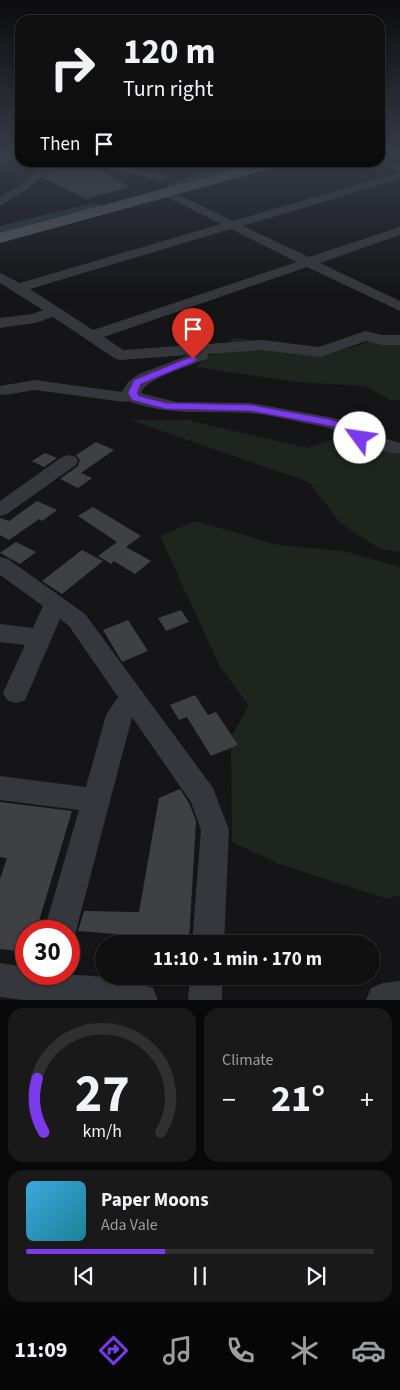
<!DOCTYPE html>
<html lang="en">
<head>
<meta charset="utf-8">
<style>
	:root { --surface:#101011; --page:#19191a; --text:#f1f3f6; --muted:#9c9d9f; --line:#303031; --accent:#7c3aed }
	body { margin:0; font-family:"Source Sans 3",sans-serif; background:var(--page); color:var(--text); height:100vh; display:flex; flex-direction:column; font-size:19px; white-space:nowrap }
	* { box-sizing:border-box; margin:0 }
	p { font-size:16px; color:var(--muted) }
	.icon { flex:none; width:28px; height:28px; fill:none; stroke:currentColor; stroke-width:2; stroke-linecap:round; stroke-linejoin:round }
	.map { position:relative; height:1000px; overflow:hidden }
	.side { display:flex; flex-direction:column; gap:8px; padding:8px; background:#090909; flex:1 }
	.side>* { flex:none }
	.guide { position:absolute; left:15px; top:15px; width:370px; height:152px; border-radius:15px; box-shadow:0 1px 4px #0004,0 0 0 1px var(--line); background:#101011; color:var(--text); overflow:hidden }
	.speed { position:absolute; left:15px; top:920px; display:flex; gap:10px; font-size:25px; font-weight:700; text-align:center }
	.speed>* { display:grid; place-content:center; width:65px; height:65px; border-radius:50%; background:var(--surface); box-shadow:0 1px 4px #0004,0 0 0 1px var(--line); line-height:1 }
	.speed .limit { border:8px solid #d22; background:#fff; color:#111 }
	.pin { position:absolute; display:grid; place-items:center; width:42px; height:42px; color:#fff; margin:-51px -21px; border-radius:50% 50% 50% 0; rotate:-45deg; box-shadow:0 0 5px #0007 }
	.pin .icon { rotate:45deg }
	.me { position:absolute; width:55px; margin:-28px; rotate:301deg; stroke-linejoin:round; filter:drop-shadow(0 0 4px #0008) }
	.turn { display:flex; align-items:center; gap:18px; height:105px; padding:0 25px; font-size:22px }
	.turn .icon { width:65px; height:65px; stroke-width:2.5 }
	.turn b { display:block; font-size:35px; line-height:42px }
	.then { display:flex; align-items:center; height:48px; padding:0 25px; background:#0003; gap:10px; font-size:19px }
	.big { font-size:38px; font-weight:700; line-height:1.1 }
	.side .widget { flex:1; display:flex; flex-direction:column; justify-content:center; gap:8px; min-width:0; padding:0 18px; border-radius:15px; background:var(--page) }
	.side .dial { align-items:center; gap:0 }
	.dial svg { height:130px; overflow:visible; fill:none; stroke:var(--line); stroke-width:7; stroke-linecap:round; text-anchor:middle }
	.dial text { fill:var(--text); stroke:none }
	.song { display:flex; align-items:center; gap:15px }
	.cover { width:60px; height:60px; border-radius:8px; background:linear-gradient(135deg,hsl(200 70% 55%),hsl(190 70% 35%)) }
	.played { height:5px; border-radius:2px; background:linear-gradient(90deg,var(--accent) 40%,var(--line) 40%) }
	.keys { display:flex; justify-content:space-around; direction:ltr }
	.heat { display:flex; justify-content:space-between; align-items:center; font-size:28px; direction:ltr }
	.side .tiles { flex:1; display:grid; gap:8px; grid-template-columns:1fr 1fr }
	.widget:last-child { grid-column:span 2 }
	.trip { position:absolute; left:95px; top:935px; width:285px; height:50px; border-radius:25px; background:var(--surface); box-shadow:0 1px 4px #0004,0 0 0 1px var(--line); font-weight:700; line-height:50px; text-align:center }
	.tabs { display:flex; height:80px; justify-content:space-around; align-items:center; background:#060607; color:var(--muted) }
	.tabs .icon { width:35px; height:35px }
	.tabs .current { color:var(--accent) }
	.tabs b { font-size:22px; color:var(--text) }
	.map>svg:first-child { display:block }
	.green { fill:#1d251e }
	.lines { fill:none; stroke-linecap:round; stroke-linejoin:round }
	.river { fill:#2a343b; fill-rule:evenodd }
	.building { fill:#3f4044 }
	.minor { fill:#36373c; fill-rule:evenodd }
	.major { fill:#51545b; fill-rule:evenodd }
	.route { fill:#7c3aed; stroke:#51269a }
</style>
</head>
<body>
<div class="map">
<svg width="400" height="1000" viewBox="0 0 400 1000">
	<rect width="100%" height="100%" fill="#151517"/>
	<g class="green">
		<path d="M 234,338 L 323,349 L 351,348 L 370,341 L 400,344 L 400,400 L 390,400 L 365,386 L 296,382 L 195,367 Z"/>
		<path d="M 130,420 L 188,420 L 307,448 L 331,440 L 400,452 L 400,552 L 380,549 L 340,523 L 309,482 Z"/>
		<path d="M 196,521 L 278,545 L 343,551 L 400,567 L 400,895 L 388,899 L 279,864 L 232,842 L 231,737 L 249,705 L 220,667 L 160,536 Z"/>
	</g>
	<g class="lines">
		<g class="river">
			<path d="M 238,162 L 263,162 L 261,165 L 175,191 L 169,189 L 167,186 L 169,183 Z"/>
			<path d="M 93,203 L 99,204 L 102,208 L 99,212 L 0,237 L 0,226 Z"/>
		</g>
	</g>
	<g class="building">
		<path d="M 60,164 L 99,170 L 131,187 L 86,199 L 43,178 Z"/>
		<path d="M 96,442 L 114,450 L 81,473 L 92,478 L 78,488 L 60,479 L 78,466 L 80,460 L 76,455 Z"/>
		<path d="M 45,453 L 57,458 L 44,467 L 32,461 Z"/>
		<path d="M 37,501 L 57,510 L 42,521 L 39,519 L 9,540 L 0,535 L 0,518 L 9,521 Z"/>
		<path d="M 93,507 L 141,536 L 126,547 L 151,561 L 135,574 L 114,561 L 111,564 L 98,556 L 117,542 L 78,516 Z"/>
		<path d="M 16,542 L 36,552 L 20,564 L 0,553 Z"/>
		<path d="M 82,550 L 103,561 L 62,594 L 42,581 Z"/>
		<path d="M 181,610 L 189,622 L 166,631 L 158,618 Z"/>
		<path d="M 128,620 L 148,651 L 122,662 L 103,630 Z"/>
		<path d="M 195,695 L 208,715 L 216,712 L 238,745 L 211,756 L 187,717 L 179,720 L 170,705 Z"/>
		<path d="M 180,789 L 189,803 L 196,821 L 189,940 L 78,931 L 84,911 L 139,912 L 159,798 Z"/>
		<path d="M 0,802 L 72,811 L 36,931 L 26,931 L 26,952 L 0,949 L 0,879 L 7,858 L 0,857 Z"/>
	</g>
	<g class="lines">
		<g class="minor">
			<path d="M 9,153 L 20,153 L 20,155 L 0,167 L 0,159 Z"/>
			<path d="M 380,157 L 400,164 L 400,171 L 377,162 L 380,162 Z"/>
			<path d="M 46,162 L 58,162 L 28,189 L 0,206 L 0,197 L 20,185 Z"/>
			<path d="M 76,162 C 107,162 135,168 166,176 L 168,178 L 162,181 L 125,172 L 81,165 Z"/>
			<path d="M 400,172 L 400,179 L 243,226 L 309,257 L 400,227 L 400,235 L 320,263 L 400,301 L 400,311 L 307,267 L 104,337 L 123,350 L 262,340 L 319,347 L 365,331 L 382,335 L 400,335 L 400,345 L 382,345 L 366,341 L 320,357 L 262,350 L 207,354 L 209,356 L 207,359 C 192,365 144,379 141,393 L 176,402 L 251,403 L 329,417 L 346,421 L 367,433 L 400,443 L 400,453 C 378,456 343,430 321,426 C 298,422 273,415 250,413 C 209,411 167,416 128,401 L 124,402 L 35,390 L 5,395 L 0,394 L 0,386 L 35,380 L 122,392 L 128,382 L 139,374 L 189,355 L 120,360 L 114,358 L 53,317 L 35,323 L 0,328 L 0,318 L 32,314 L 43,310 L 0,283 L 0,273 L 20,283 L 221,224 L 163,195 L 161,193 L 163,191 L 171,191 L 233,221 ZM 231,229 L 297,262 L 93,330 L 30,289 Z"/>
			<path d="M 69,455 L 76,457 L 78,461 L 76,465 L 7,514 L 0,516 L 0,501 L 62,457 Z"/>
			<path d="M 0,557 L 8,559 L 85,614 L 213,788 L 229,830 L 224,944 L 192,944 L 201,830 L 191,802 L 132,717 L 76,931 L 71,942 L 69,943 L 69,931 L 44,931 L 79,810 L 0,800 L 0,776 L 86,787 L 106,715 L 118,697 L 69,626 L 60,619 L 25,700 L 16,703 L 7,700 L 3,693 L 25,645 L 0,642 L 0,624 L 33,628 L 43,606 L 0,575 Z"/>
			<path d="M 0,963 L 26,967 L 26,974 C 64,974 118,974 153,988 L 158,1000 L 24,1000 L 0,997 Z"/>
			<path d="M 190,976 L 222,976 L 222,1000 L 188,1000 Z"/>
			<path d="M 400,981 L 400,1000 L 366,1000 L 371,988 L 383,983 Z"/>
		</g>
		<path class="major" d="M 262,162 L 285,162 L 284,165 L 0,243 L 0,233 Z"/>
	</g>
	<linearGradient id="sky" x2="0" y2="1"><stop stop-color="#0c0c0d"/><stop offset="0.52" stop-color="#353b47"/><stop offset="1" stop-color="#353b47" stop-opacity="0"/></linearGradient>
	<rect width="400" height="293" fill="url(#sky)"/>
	<path class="route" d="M 193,356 L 197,359 L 196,361 L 141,384 L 137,393 L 139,396 L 166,403 L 251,405 L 328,419 L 343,423 L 366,438 L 360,441 L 336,427 L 251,411 L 166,409 L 132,400 L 128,393 L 134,380 Z"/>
</svg>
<div class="speed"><div class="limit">30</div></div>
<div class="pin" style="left:193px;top:359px;background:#d93025"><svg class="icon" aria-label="arrive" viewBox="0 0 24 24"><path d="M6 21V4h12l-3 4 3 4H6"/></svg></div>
<svg class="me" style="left:360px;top:438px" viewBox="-20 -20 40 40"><circle r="19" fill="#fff"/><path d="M0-13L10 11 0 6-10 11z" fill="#7c3aed"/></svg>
<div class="trip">11:10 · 1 min · 170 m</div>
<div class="guide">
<div class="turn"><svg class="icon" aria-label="right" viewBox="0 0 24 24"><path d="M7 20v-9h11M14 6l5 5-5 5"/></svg><div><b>120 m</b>Turn right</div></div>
<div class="then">Then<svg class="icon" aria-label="arrive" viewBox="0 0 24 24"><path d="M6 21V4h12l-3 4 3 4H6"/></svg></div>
</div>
</div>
<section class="side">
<div class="tiles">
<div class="widget dial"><svg viewBox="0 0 100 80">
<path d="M14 69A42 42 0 1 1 86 69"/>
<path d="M14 69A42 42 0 0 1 10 36" stroke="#7c3aed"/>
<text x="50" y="56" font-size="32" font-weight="700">27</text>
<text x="50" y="72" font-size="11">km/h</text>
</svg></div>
<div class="widget"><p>Climate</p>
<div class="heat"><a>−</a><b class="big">21°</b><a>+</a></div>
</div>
<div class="widget">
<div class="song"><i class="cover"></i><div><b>Paper Moons</b><p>Ada Vale</p></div></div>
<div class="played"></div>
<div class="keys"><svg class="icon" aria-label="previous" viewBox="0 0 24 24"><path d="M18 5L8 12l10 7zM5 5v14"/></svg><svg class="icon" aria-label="pause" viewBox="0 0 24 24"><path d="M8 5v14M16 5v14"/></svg><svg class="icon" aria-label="next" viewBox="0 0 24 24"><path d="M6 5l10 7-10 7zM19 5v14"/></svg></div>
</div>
</div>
</section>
<nav class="tabs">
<b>11:09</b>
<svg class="icon current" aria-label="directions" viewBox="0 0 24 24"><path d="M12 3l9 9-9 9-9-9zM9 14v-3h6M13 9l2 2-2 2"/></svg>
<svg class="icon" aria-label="music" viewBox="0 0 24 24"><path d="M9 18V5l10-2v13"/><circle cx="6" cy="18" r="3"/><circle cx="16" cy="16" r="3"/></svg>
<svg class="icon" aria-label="phone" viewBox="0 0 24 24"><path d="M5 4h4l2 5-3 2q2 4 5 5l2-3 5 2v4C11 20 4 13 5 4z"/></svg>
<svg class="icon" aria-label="climate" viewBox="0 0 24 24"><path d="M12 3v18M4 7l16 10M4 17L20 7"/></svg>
<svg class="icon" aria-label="car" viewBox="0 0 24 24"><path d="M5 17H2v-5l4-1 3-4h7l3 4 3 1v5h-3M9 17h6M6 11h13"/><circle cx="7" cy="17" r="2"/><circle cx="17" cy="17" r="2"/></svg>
</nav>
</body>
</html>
